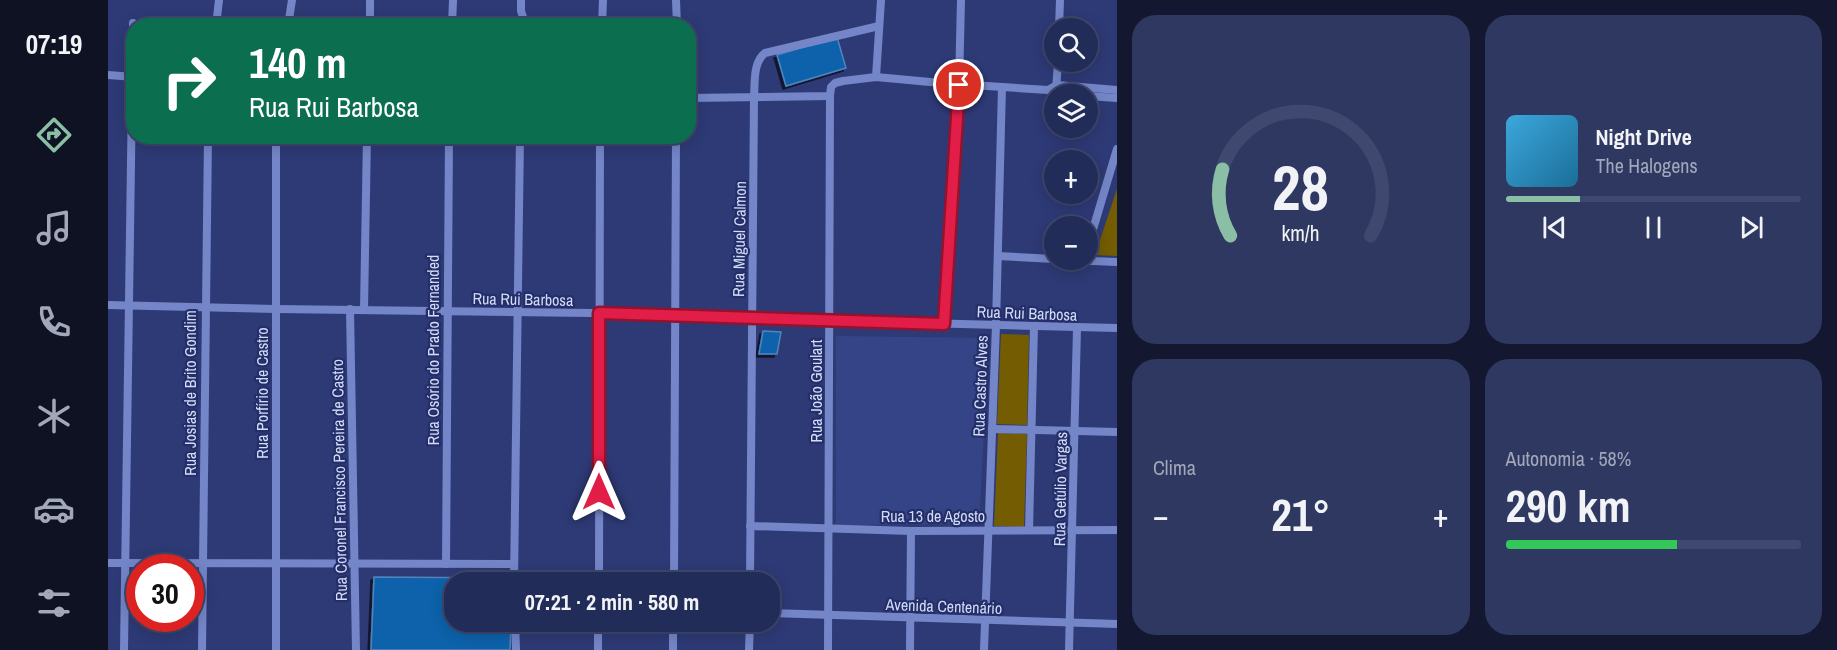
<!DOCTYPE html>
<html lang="pt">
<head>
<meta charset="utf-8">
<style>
	:root { --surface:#222c58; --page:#2e3861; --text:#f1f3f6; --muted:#a2a7ba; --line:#3f486e; --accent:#8abfa5 }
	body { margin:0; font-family:"Archivo Narrow",sans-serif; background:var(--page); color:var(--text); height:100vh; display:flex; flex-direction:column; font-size:22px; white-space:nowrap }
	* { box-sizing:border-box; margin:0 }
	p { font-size:20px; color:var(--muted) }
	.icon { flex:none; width:33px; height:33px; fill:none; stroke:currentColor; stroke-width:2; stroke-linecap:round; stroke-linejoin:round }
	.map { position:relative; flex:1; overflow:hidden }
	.sheet { display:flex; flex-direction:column; gap:15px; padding:15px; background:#131830; width:720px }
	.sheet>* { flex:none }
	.top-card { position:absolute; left:18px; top:18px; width:570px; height:126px; border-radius:24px; box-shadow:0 3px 15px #0003,0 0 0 2px var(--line); background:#0b6e4f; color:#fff; overflow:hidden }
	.controls { position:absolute; left:936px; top:18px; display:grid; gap:12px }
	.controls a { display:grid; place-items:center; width:54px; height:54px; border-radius:50%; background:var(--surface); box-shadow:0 3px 15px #0003,0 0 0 2px var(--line); font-size:30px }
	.speed { position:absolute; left:18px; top:554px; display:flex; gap:12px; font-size:30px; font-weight:700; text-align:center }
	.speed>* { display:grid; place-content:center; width:78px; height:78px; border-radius:50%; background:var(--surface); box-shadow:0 3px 15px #0003,0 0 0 2px var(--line); line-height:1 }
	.speed .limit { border:9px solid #d22; background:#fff; color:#111 }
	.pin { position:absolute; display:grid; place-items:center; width:51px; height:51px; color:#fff; margin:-26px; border:3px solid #fff; border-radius:50%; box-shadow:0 2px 6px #0007 }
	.me { position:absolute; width:66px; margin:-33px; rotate:0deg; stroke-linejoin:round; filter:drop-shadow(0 0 4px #0008) }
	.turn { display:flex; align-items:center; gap:21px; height:126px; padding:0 24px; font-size:27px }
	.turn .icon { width:78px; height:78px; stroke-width:2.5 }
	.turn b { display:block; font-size:42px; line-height:51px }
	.big { font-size:45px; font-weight:800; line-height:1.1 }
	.sheet .widget { flex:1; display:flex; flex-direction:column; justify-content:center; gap:9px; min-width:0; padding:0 21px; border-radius:24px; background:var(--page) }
	.sheet .dial { align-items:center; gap:0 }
	.dial svg { height:156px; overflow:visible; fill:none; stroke:var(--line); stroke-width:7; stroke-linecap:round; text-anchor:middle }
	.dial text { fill:var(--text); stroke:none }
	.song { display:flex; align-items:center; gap:18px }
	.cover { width:72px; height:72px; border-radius:9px; background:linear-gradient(135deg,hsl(200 70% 55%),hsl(200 70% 35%)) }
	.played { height:6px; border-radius:3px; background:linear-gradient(90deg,var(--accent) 25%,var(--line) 25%) }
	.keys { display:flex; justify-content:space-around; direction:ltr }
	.heat { display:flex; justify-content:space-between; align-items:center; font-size:33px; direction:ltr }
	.charge { height:9px; border-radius:4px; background:linear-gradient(90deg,#34c759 58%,var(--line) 0) }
	.sheet .tiles { flex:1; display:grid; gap:15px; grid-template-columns:repeat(2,1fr) }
	.trip { position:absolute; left:336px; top:572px; width:336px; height:60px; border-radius:24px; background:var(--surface); box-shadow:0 3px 15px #0003,0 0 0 2px var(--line); font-weight:800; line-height:60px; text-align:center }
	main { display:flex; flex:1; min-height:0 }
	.tab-bar { display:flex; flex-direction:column; width:108px; justify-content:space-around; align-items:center; background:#0e1223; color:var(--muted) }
	.tab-bar .icon { width:42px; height:42px }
	.tab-bar .current { color:var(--accent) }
	.tab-bar b { font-size:27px; color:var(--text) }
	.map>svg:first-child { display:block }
	.built { fill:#354486 }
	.green { fill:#735c01 }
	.building { fill:#1062ab; stroke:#5184bc; stroke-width:1.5; filter:url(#shadow) }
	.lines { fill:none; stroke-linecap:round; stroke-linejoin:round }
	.street { stroke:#7486c8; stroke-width:8 }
	.route-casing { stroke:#92132f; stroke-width:15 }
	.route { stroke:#e11d48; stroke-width:10 }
	.labels { text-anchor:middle; stroke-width:4.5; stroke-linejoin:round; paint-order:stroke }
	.street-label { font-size:16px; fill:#d2dcf8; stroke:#242f6a }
</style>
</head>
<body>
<main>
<nav class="tab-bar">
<b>07:19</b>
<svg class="icon current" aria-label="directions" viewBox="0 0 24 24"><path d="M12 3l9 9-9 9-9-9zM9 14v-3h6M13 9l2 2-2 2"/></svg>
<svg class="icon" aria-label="music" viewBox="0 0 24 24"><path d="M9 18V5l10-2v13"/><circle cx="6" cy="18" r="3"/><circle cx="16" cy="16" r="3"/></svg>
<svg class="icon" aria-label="phone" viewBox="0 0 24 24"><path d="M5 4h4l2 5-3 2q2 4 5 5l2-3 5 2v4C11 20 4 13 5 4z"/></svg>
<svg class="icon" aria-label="climate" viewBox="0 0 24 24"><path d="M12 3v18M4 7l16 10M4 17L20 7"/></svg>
<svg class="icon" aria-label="car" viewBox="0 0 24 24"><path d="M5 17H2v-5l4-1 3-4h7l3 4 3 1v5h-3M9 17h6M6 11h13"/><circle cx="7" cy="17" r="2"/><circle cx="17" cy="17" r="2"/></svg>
<svg class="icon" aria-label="filters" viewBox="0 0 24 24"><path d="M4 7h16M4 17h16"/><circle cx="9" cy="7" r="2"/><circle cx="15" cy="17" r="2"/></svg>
</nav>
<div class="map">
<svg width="1009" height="650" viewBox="0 0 1009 650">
	<defs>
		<filter id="shadow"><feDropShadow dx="-3" dy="3" stdDeviation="0" flood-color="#0009"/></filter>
	</defs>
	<rect width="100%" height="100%" fill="#2e3a76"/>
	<path class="built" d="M 728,336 L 881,338 L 871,524 L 728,525 Z"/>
	<g class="green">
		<path d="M 1009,189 L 1009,256 L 987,255 Z"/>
		<path d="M 893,334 L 921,335 L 919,425 L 889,424 Z"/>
		<path d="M 890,433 L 919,434 L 916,527 L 886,526 Z"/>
	</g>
	<g class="building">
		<path d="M 729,37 L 738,68 L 678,86 L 669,55 Z"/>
		<path d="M 655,331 L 673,332 L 669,354 L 651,354 Z"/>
		<path d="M 266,577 L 405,578 L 404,582 L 346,582 L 346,621 L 403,621 L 402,650 L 263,650 Z"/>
	</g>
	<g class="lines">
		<g class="street">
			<path d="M 413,0 L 413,11 L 418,26"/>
			<path d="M 568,0 L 569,26"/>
			<path d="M 108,26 L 111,0"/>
			<path d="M 180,26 L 184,0"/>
			<path d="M 262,26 L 262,0"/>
			<path d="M 344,26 L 345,0"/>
			<path d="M 494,26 L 495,0"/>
			<path d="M 951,28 L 952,0"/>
			<path d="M 0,75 L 26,77"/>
			<path d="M 768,77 L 773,0"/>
			<path d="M 940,90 L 949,85 L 1009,90"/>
			<path d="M 948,90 L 950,62"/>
			<path d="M 980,96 L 1009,98"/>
			<path d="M 580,98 L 722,96 L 723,87 L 727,83 L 735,81 L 768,77 L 833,83 L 940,90 L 953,94"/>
			<path d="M 168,136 L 168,650"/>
			<path d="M 980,246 L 1009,149"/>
			<path d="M 890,256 L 946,259"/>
			<path d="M 961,260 L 1009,262"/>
			<path d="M 0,305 L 168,309 L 568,314 L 662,319 L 1009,328"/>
			<path d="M 242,309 L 248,650"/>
			<path d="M 256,310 L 259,136"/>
			<path d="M 836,324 L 851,85 L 853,0"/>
			<path d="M 884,429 L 1009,432"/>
			<path d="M 642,526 L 803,531 L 1009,530"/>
			<path d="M 921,530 L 926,326"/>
			<path d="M 0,563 L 406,564"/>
			<path d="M 338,564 L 341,136"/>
			<path d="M 406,582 L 412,136"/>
			<path d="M 491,582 L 492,136"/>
			<path d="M 566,582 L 568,136"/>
			<path d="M 642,582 L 646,97 C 647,82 645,62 657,53 L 771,26"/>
			<path d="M 662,613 L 1009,624"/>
			<path d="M 407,621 L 408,650"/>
			<path d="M 565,621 L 565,650"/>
			<path d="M 16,650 L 25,23"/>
			<path d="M 94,650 L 100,136"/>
			<path d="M 490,650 L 490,621"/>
			<path d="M 641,650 L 642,621"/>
			<path d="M 720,650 L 722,96"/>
			<path d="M 802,650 L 803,531"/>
			<path d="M 876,650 L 888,325 L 894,87"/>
			<path d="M 961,650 L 969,328"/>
		</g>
	</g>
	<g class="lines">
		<defs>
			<path id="route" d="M 491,492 L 491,313 L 836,324 L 851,85"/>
		</defs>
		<use href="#route" class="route-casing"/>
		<use href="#route" class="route"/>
	</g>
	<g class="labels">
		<g class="street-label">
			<text transform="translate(631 239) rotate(-89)" y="6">Rua Miguel Calmon</text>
			<text transform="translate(415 299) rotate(1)" y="6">Rua Rui Barbosa</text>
			<text transform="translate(919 313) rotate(2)" y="6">Rua Rui Barbosa</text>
			<text transform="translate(325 350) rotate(-90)" y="6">Rua Osório do Prado Fernanded</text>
			<text transform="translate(872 386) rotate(-88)" y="6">Rua Castro Alves</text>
			<text transform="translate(708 391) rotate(-90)" y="6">Rua João Goulart</text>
			<text transform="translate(82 393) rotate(-90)" y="6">Rua Josias de Brito Gondim</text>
			<text transform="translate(154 393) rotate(-90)" y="6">Rua Porfírio de Castro</text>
			<text transform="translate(231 480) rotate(-91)" y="6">Rua Coronel Francisco Pereira de Castro</text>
			<text transform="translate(952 489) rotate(-89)" y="6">Rua Getúlio Vargas</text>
			<text x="825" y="522">Rua 13 de Agosto</text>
			<text transform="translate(836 606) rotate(2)" y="6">Avenida Centenário</text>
		</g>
	</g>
</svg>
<div class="controls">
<a><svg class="icon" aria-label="search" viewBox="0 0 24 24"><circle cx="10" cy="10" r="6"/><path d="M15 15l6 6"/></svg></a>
<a><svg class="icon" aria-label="layers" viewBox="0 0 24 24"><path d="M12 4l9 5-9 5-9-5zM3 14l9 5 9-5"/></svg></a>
<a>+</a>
<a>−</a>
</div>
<div class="speed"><div class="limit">30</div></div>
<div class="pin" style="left:851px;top:85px;background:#d93025"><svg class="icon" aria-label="arrive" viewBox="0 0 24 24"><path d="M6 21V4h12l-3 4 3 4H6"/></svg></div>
<svg class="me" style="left:491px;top:492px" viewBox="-20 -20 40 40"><path d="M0-17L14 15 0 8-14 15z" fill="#e11d48" stroke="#fff" stroke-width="4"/></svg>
<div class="trip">07:21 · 2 min · 580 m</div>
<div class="top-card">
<div class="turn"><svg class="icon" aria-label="right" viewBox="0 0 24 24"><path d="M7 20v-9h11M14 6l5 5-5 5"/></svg><div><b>140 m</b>Rua Rui Barbosa</div></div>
</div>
</div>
<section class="sheet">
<div class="tiles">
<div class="widget dial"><svg viewBox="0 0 100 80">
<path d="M14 69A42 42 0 1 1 86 69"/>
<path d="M14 69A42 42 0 0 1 10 35" stroke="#8abfa5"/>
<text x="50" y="56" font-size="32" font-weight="700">28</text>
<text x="50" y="72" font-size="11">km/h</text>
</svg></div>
<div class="widget">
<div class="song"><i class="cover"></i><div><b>Night Drive</b><p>The Halogens</p></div></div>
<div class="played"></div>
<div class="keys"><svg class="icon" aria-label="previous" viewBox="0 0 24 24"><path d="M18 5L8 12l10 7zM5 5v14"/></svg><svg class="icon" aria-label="pause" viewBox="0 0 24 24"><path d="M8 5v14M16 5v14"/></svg><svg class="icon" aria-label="next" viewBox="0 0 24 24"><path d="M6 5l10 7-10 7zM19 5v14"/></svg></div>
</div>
<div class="widget"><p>Clima</p>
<div class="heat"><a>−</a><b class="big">21°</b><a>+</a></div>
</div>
<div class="widget"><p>Autonomia · 58%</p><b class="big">290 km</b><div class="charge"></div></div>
</div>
</section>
</main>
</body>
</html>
